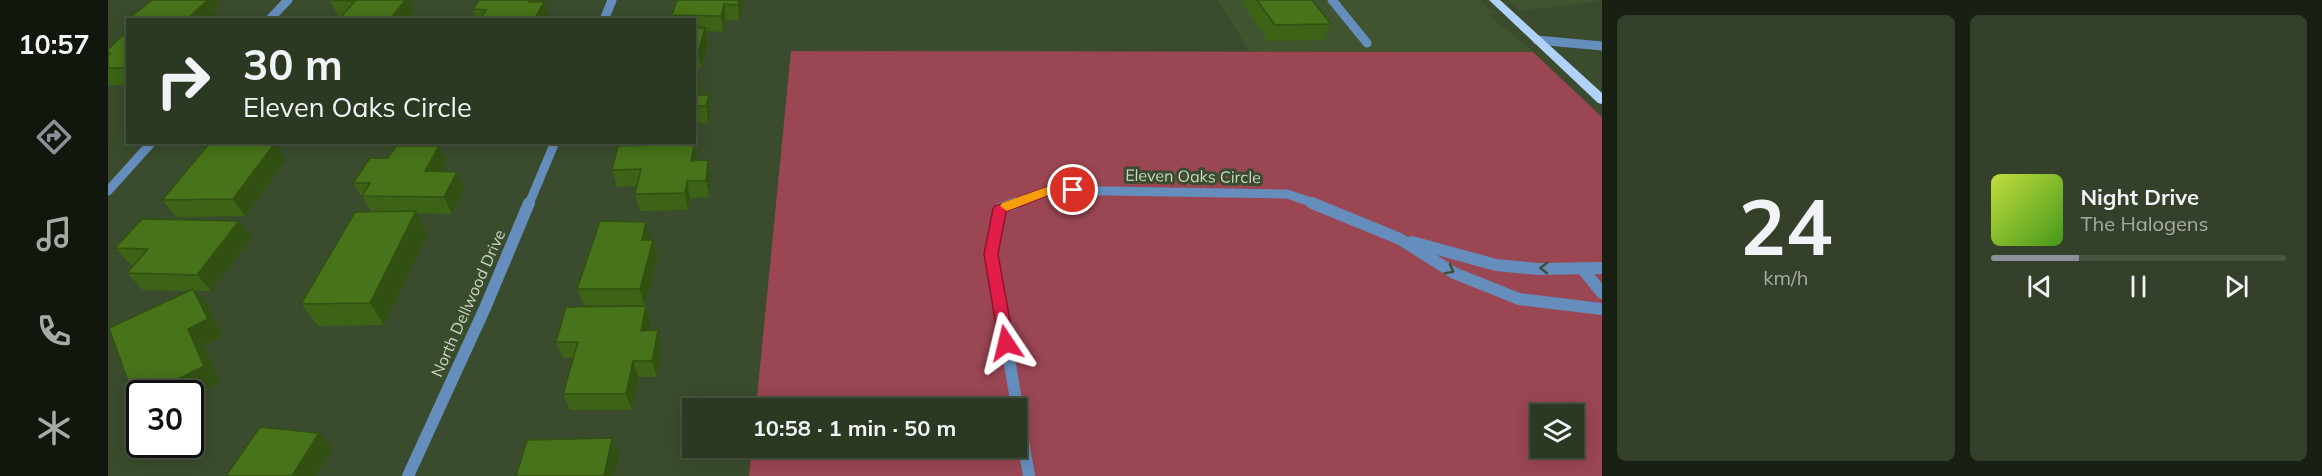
<!DOCTYPE html>
<html lang="en">
<head>
<meta charset="utf-8">
<style>
	:root { --surface:#2c3922; --page:#34402a; --text:#f1f3f6; --muted:#a6aca5; --line:#485340; --accent:#8c9099 }
	body { margin:0; font-family:Mulish,sans-serif; background:var(--page); color:var(--text); height:100vh; display:flex; flex-direction:column; font-size:22px; white-space:nowrap }
	* { box-sizing:border-box; margin:0 }
	p { font-size:20px; color:var(--muted) }
	.icon { flex:none; width:33px; height:33px; fill:none; stroke:currentColor; stroke-width:2; stroke-linecap:round; stroke-linejoin:round }
	.map { position:relative; flex:1; overflow:hidden }
	.details { display:flex; flex-direction:column; gap:15px; padding:15px; background:#181f13; width:720px }
	.details>* { flex:none }
	.hud { position:absolute; left:18px; top:18px; width:570px; height:126px; border-radius:0px; box-shadow:0 3px 15px #0003,0 0 0 2px var(--line); background:#2c3922; color:var(--text); overflow:hidden }
	.tools { position:absolute; left:1422px; top:404px; display:grid; gap:12px }
	.tools a { display:grid; place-items:center; width:54px; height:54px; border-radius:0px; background:var(--surface); box-shadow:0 3px 15px #0003,0 0 0 2px var(--line); font-size:30px }
	.speed { position:absolute; left:18px; top:380px; display:flex; gap:12px; font-size:30px; font-weight:700; text-align:center }
	.speed>* { display:grid; place-content:center; width:78px; height:78px; border-radius:50%; background:var(--surface); box-shadow:0 3px 15px #0003,0 0 0 2px var(--line); line-height:1 }
	.speed .limit { border:3px solid #111; border-radius:9px; background:#fff; color:#111 }
	.pin { position:absolute; display:grid; place-items:center; width:51px; height:51px; color:#fff; margin:-26px; border:3px solid #fff; border-radius:50%; box-shadow:0 2px 6px #0007 }
	.me { position:absolute; width:66px; margin:-33px; rotate:350deg; stroke-linejoin:round; filter:drop-shadow(0 0 4px #0008) }
	.turn { display:flex; align-items:center; gap:21px; height:126px; padding:0 18px; font-size:27px }
	.turn .icon { width:78px; height:78px; stroke-width:2.5 }
	.turn b { display:block; font-size:42px; line-height:51px }
	.details .tile { flex:1; display:flex; flex-direction:column; justify-content:center; gap:9px; min-width:0; padding:0 21px; border-radius:9px; background:var(--page) }
	.details .dial { align-items:center; gap:0 }
	.dial b { font-size:78px; line-height:1 }
	.song { display:flex; align-items:center; gap:18px }
	.cover { width:72px; height:72px; border-radius:9px; background:linear-gradient(135deg,hsl(70 70% 55%),hsl(100 70% 35%)) }
	.played { height:6px; border-radius:3px; background:linear-gradient(90deg,var(--accent) 30%,var(--line) 30%) }
	.keys { display:flex; justify-content:space-around; direction:ltr }
	.details .tiles { flex:1; display:grid; gap:15px; grid-template-columns:repeat(2,1fr) }
	.trip { position:absolute; left:574px; top:398px; width:345px; height:60px; border-radius:0px; background:var(--surface); box-shadow:0 3px 15px #0003,0 0 0 2px var(--line); font-weight:700; line-height:60px; text-align:center }
	main { display:flex; flex:1; min-height:0 }
	.dock { display:flex; flex-direction:column; width:108px; justify-content:space-around; align-items:center; background:#12170e; color:var(--muted) }
	.dock .icon { width:42px; height:42px }
	.dock .active { color:var(--accent) }
	.dock b { font-size:27px; color:var(--text) }
	.map>svg:first-child { display:block }
	.built { fill:#40552f }
	.green { fill:#9a4653; fill-rule:evenodd }
	.lines { fill:none; stroke-linecap:round; stroke-linejoin:round }
	.minor-far1 { stroke:#658ebd; stroke-width:9 }
	.minor { stroke:#658ebd; stroke-width:12 }
	.major { fill:#b1d2f8; fill-rule:evenodd }
	.wall { fill:#3d6316 }
	.shaded-wall { fill:#325012 }
	.building { fill:#47731a; stroke:#325012; stroke-width:1.5 }
	.oneway { stroke:#3c4f34 }
	.route { fill:#e11d48; stroke:#92132f; stroke-width:1.5 }
	.slow { fill:#f59e0b }
	.labels { text-anchor:middle; stroke-width:6; stroke-linejoin:round; paint-order:stroke }
	.street-label { font-size:16px; fill:#ccd6c4; stroke:#3a4c2d }
</style>
</head>
<body>
<main>
<nav class="dock">
<b>10:57</b>
<svg class="icon active" aria-label="directions" viewBox="0 0 24 24"><path d="M12 3l9 9-9 9-9-9zM9 14v-3h6M13 9l2 2-2 2"/></svg>
<svg class="icon" aria-label="music" viewBox="0 0 24 24"><path d="M9 18V5l10-2v13"/><circle cx="6" cy="18" r="3"/><circle cx="16" cy="16" r="3"/></svg>
<svg class="icon" aria-label="phone" viewBox="0 0 24 24"><path d="M5 4h4l2 5-3 2q2 4 5 5l2-3 5 2v4C11 20 4 13 5 4z"/></svg>
<svg class="icon" aria-label="climate" viewBox="0 0 24 24"><path d="M12 3v18M4 7l16 10M4 17L20 7"/></svg>
</nav>
<div class="map">
<svg width="1494" height="476" viewBox="0 0 1494 476">
	<rect width="100%" height="100%" fill="#3a4c2d"/>
	<g class="built">
		<path d="M 1110,0 L 1372,0 L 1386,14 L 1380,15 L 1425,52 L 1142,52 Z"/>
		<path d="M 1400,0 L 1494,0 L 1494,1 L 1412,11 Z"/>
	</g>
	<path class="green" d="M 683,51 L 1425,52 L 1494,117 L 1494,476 L 641,476 L 644,447 L 909,447 L 909,408 L 648,408 ZM 1432,414 L 1466,414 L 1466,447 L 1432,447 Z"/>
	<g class="lines">
		<g class="minor-far1">
			<path d="M 1224,0 L 1259,43"/>
			<path d="M 161,20 L 180,0"/>
			<path d="M 496,20 L 504,0"/>
			<path d="M 1429,40 L 1494,46"/>
			<path d="M 0,191 L 44,142"/>
			<path d="M 421,204 L 447,142"/>
			<path d="M 904,204 L 941,190 L 1179,194 L 1209,204"/>
		</g>
		<g class="minor">
			<path d="M 908,203 L 892,209 L 883,254 L 921,476"/>
			<path d="M 1204,203 L 1292,239 L 1346,273 L 1411,299 L 1494,309"/>
			<path d="M 1304,242 L 1388,265 L 1430,269 L 1494,268"/>
			<path d="M 1474,268 L 1494,293"/>
			<path d="M 300,476 L 377,308 L 421,203"/>
		</g>
		<path class="major" d="M 1381,0 L 1392,0 L 1494,93 L 1494,104 L 1490,103 Z"/>
	</g>
	<g class="wall">
		<path d="M 222,0 L 302,0 L 307,11 L 301,20 L 233,20 L 232,18 L 233,16 L 230,16 Z"/>
		<path d="M 636,0 L 631,20 L 618,20 L 615,32 L 598,31 L 600,44 L 593,69 L 586,69 L 586,20 L 565,20 L 564,15 Z"/>
		<path d="M 1135,0 L 1204,0 L 1223,24 L 1215,40 L 1160,41 L 1134,2 Z"/>
		<path d="M 435,2 L 441,18 L 441,20 L 368,20 L 365,9 Z"/>
		<path d="M 111,4 L 106,9 L 110,15 L 106,20 L 25,20 L 23,17 Z"/>
		<path d="M 20,31 L 20,85 L 0,85 L 0,49 Z"/>
		<path d="M 586,79 L 590,79 L 593,95 L 601,95 L 603,112 L 600,123 L 588,123 L 586,129 Z"/>
		<path d="M 122,142 L 168,142 L 167,143 L 178,160 L 137,216 L 68,217 L 54,200 L 123,143 Z"/>
		<path d="M 331,142 L 374,142 L 372,146 L 332,146 Z"/>
		<path d="M 518,142 L 583,142 L 582,144 L 589,160 L 603,177 L 601,197 L 582,198 L 580,210 L 532,211 L 527,194 L 529,186 L 509,187 L 504,170 L 534,145 L 519,145 Z"/>
		<path d="M 331,146 L 339,163 L 334,172 L 349,172 L 357,188 L 344,214 L 309,213 L 320,233 L 276,325 L 210,326 L 193,304 L 264,212 L 245,183 L 280,158 Z"/>
		<path d="M 538,222 L 542,240 L 545,240 L 550,257 L 537,306 L 476,305 L 469,289 Z"/>
		<path d="M 144,238 L 103,291 L 87,291 L 100,305 L 115,336 L 96,345 L 112,382 L 32,393 L 32,404 L 27,401 L 80,291 L 35,290 L 19,273 L 26,265 L 23,265 L 7,248 Z"/>
		<path d="M 538,306 L 543,323 L 542,330 L 550,330 L 554,347 L 549,377 L 530,377 L 524,410 L 462,410 L 455,394 L 465,358 L 455,358 L 448,342 Z"/>
	</g>
	<g class="shaded-wall">
		<path d="M 89,0 L 108,0 L 111,4 L 106,9 L 110,15 L 106,20 L 81,20 L 80,18 Z"/>
		<path d="M 288,0 L 302,0 L 307,11 L 301,20 L 283,20 L 283,18 Z"/>
		<path d="M 422,0 L 436,0 L 426,18 L 421,2 Z"/>
		<path d="M 631,0 L 636,1 L 631,20 L 630,5 Z"/>
		<path d="M 436,2 L 441,18 L 441,20 L 427,20 L 427,18 Z"/>
		<path d="M 616,4 L 618,20 L 615,32 L 613,16 Z"/>
		<path d="M 597,28 L 600,44 L 593,69 L 590,53 Z"/>
		<path d="M 590,79 L 593,96 L 586,99 L 586,93 Z"/>
		<path d="M 601,95 L 603,112 L 600,123 L 598,106 Z"/>
		<path d="M 586,113 L 588,123 L 586,129 Z"/>
		<path d="M 163,142 L 168,142 L 167,143 L 178,160 L 137,216 L 125,199 Z"/>
		<path d="M 586,144 L 589,160 L 583,161 Z"/>
		<path d="M 331,146 L 339,163 L 325,188 L 317,171 Z"/>
		<path d="M 600,160 L 603,177 L 601,197 L 598,181 Z"/>
		<path d="M 349,172 L 357,188 L 344,214 L 336,197 Z"/>
		<path d="M 579,181 L 582,198 L 580,210 L 577,193 Z"/>
		<path d="M 308,211 L 320,233 L 276,325 L 262,303 Z"/>
		<path d="M 131,221 L 144,238 L 103,291 L 89,275 Z"/>
		<path d="M 538,222 L 543,239 L 538,257 L 534,240 Z"/>
		<path d="M 545,240 L 550,257 L 537,306 L 532,289 Z"/>
		<path d="M 85,289 L 100,305 L 115,336 L 96,345 L 112,382 L 82,397 L 82,393 L 42,393 Z"/>
		<path d="M 538,306 L 543,323 L 538,347 L 533,331 Z"/>
		<path d="M 550,330 L 554,347 L 549,377 L 544,361 Z"/>
		<path d="M 525,361 L 530,377 L 524,410 L 518,394 Z"/>
		<path d="M 211,433 L 225,448 L 208,476 L 184,476 Z"/>
		<path d="M 504,438 L 511,454 L 506,476 L 496,476 Z"/>
	</g>
	<g class="building">
		<path d="M 44,0 L 100,0 L 80,18 L 23,17 Z"/>
		<path d="M 222,0 L 297,0 L 283,18 L 232,18 L 247,1 Z"/>
		<path d="M 371,0 L 422,0 L 421,2 L 436,2 L 427,18 L 373,17 L 378,10 L 365,9 Z"/>
		<path d="M 569,0 L 631,0 L 630,5 L 616,4 L 613,16 L 564,15 Z"/>
		<path d="M 1149,0 L 1204,0 L 1223,24 L 1167,25 Z"/>
		<path d="M 586,28 L 597,28 L 590,53 L 586,53 Z"/>
		<path d="M 20,31 L 20,68 L 0,68 L 0,56 L 2,54 L 0,54 L 0,49 Z"/>
		<path d="M 586,79 L 590,79 L 586,93 Z"/>
		<path d="M 586,95 L 601,95 L 598,106 L 586,106 Z"/>
		<path d="M 167,143 L 125,199 L 54,200 L 101,144 Z"/>
		<path d="M 586,144 L 583,161 L 600,160 L 598,181 L 579,181 L 577,193 L 527,194 L 533,169 L 504,170 L 510,146 Z"/>
		<path d="M 288,146 L 331,146 L 317,171 L 349,172 L 336,197 L 254,196 L 262,183 L 245,183 L 262,158 L 280,158 Z"/>
		<path d="M 308,211 L 262,303 L 193,304 L 247,212 Z"/>
		<path d="M 34,219 L 131,221 L 89,275 L 19,273 L 40,249 L 7,248 Z"/>
		<path d="M 492,221 L 538,222 L 534,240 L 545,240 L 532,289 L 469,289 Z"/>
		<path d="M 85,289 L 100,319 L 80,329 L 96,366 L 42,393 L 32,393 L 32,399 L 27,401 L 1,328 Z"/>
		<path d="M 538,306 L 533,331 L 550,330 L 544,361 L 525,361 L 518,394 L 455,394 L 470,342 L 448,342 L 458,307 Z"/>
		<path d="M 152,427 L 211,433 L 184,476 L 118,476 Z"/>
		<path d="M 504,438 L 496,476 L 408,476 L 419,440 Z"/>
	</g>
	<defs><path id="oneway-chevron" d="M-2-3.5L2.5 0L-2 3.5" fill="none" stroke-width="1.6" stroke-linecap="round" stroke-linejoin="round" transform="scale(1.5)"/></defs>
	<g class="oneway">
		<use href="#oneway-chevron" transform="translate(1436 268) rotate(-179)"/>
		<use href="#oneway-chevron" transform="translate(1342 270) rotate(29)"/>
	</g>
	<path class="route" d="M 941,186 L 965,186 L 972,190 L 965,195 L 943,194 L 898,212 L 890,254 L 906,343 L 904,347 L 898,349 L 893,347 L 891,343 L 876,254 L 885,209 L 887,206 Z"/>
	<path class="slow" d="M 939,187 L 943,188 L 945,191 L 943,194 L 899,211 L 892,206 L 894,203 Z"/>
	<g class="labels">
		<g class="street-label">
			<text transform="translate(1085 176) rotate(1)" y="6">Eleven Oaks Circle</text>
			<text transform="translate(360 303) rotate(-66)" y="6">North Dellwood Drive</text>
		</g>
	</g>
</svg>
<div class="tools">
<a><svg class="icon" aria-label="layers" viewBox="0 0 24 24"><path d="M12 4l9 5-9 5-9-5zM3 14l9 5 9-5"/></svg></a>
</div>
<div class="speed"><div class="limit">30</div></div>
<div class="pin" style="left:965px;top:190px;background:#d93025"><svg class="icon" aria-label="arrive" viewBox="0 0 24 24"><path d="M6 21V4h12l-3 4 3 4H6"/></svg></div>
<svg class="me" style="left:898px;top:343px" viewBox="-20 -20 40 40"><path d="M0-17L14 15 0 8-14 15z" fill="#e11d48" stroke="#fff" stroke-width="4"/></svg>
<div class="trip">10:58 · 1 min · 50 m</div>
<div class="hud">
<div class="turn"><svg class="icon" aria-label="right" viewBox="0 0 24 24"><path d="M7 20v-9h11M14 6l5 5-5 5"/></svg><div><b>30 m</b>Eleven Oaks Circle</div></div>
</div>
</div>
<section class="details">
<div class="tiles">
<div class="tile dial"><b>24</b><p>km/h</p></div>
<div class="tile">
<div class="song"><i class="cover"></i><div><b>Night Drive</b><p>The Halogens</p></div></div>
<div class="played"></div>
<div class="keys"><svg class="icon" aria-label="previous" viewBox="0 0 24 24"><path d="M18 5L8 12l10 7zM5 5v14"/></svg><svg class="icon" aria-label="pause" viewBox="0 0 24 24"><path d="M8 5v14M16 5v14"/></svg><svg class="icon" aria-label="next" viewBox="0 0 24 24"><path d="M6 5l10 7-10 7zM19 5v14"/></svg></div>
</div>
</div>
</section>
</main>
</body>
</html>
